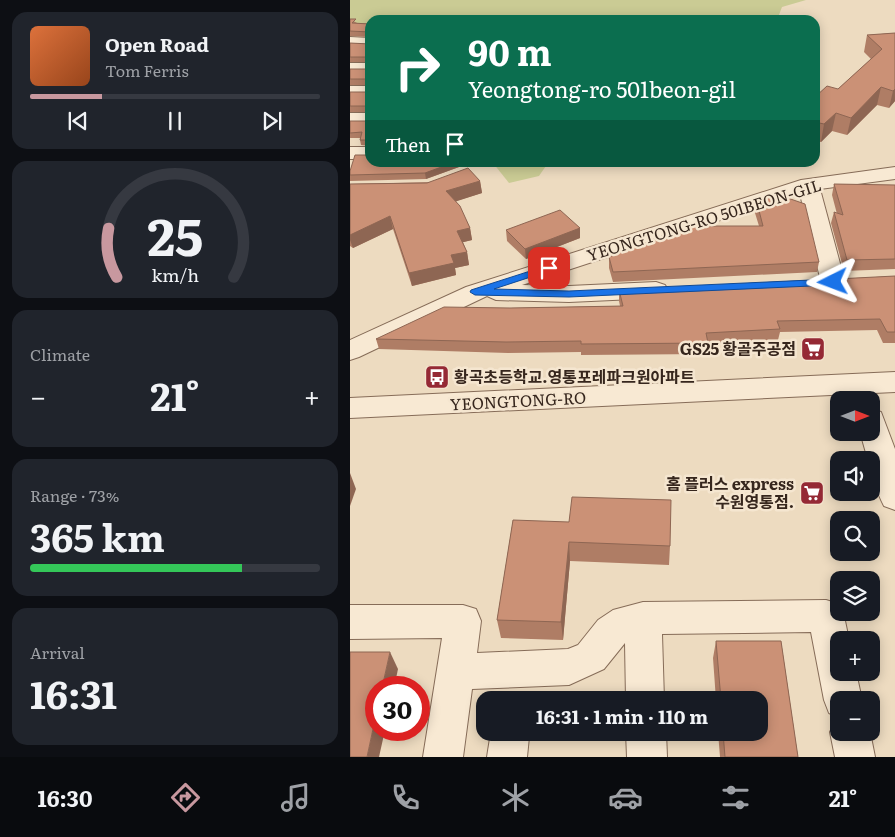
<!DOCTYPE html>
<html lang="en">
<head>
<meta charset="utf-8">
<style>
	:root { --surface:#171b24; --page:#20242c; --text:#f1f3f6; --muted:#9ea1a6; --line:#363941; --accent:#c8989f }
	body { margin:0; font-family:Literata,"Noto Sans KR",serif; background:var(--page); color:var(--text); height:100vh; display:flex; flex-direction:column; font-size:19px; white-space:nowrap }
	* { box-sizing:border-box; margin:0 }
	p { font-size:16px; color:var(--muted) }
	.icon { flex:none; width:28px; height:28px; fill:none; stroke:currentColor; stroke-width:2; stroke-linecap:round; stroke-linejoin:round }
	.map { position:relative; flex:1; overflow:hidden }
	.sheet { display:flex; flex-direction:column; gap:12px; padding:12px; background:#0d0f14; width:350px }
	.sheet>* { flex:none }
	.guide { position:absolute; left:15px; top:15px; width:455px; height:152px; border-radius:15px; box-shadow:0 2px 12px #0003; background:#0b6e4f; color:#fff; overflow:hidden }
	.needle { width:32px; rotate:90deg }
	.controls { position:absolute; left:480px; top:391px; display:grid; gap:10px }
	.controls a { display:grid; place-items:center; width:50px; height:50px; border-radius:10px; background:var(--surface); box-shadow:0 2px 12px #0003; font-size:25px }
	.speed { position:absolute; left:15px; top:676px; display:flex; gap:10px; font-size:25px; font-weight:700; text-align:center }
	.speed>* { display:grid; place-content:center; width:65px; height:65px; border-radius:50%; background:var(--surface); box-shadow:0 2px 12px #0003; line-height:1 }
	.speed .limit { border:8px solid #d22; background:#fff; color:#111 }
	.pin { position:absolute; display:grid; place-items:center; width:42px; height:42px; color:#fff; margin:-21px; border-radius:10px; box-shadow:0 2px 8px #0006 }
	.me { position:absolute; width:55px; margin:-28px; rotate:267deg; stroke-linejoin:round; filter:drop-shadow(0 0 4px #0008) }
	.turn { display:flex; align-items:center; gap:18px; height:105px; padding:0 20px; font-size:22px }
	.turn .icon { width:65px; height:65px; stroke-width:2.5 }
	.turn b { display:block; font-size:35px; line-height:42px }
	.then { display:flex; align-items:center; height:48px; padding:0 20px; background:#0003; gap:10px; font-size:19px }
	.big { font-size:38px; font-weight:700; line-height:1.1 }
	.sheet .card { flex:1; display:flex; flex-direction:column; justify-content:center; gap:8px; min-width:0; padding:0 18px; border-radius:15px; background:var(--page) }
	.sheet .dial { align-items:center; gap:0 }
	.dial svg { height:130px; overflow:visible; fill:none; stroke:var(--line); stroke-width:7; stroke-linecap:round; text-anchor:middle }
	.dial text { fill:var(--text); stroke:none }
	.song { display:flex; align-items:center; gap:15px }
	.cover { width:60px; height:60px; border-radius:8px; background:linear-gradient(135deg,hsl(20 70% 55%),hsl(20 70% 35%)) }
	.played { height:5px; border-radius:2px; background:linear-gradient(90deg,var(--accent) 25%,var(--line) 25%) }
	.keys { display:flex; justify-content:space-around; direction:ltr }
	.heat { display:flex; justify-content:space-between; align-items:center; font-size:28px; direction:ltr }
	.charge { height:8px; border-radius:4px; background:linear-gradient(90deg,#34c759 73%,var(--line) 0) }
	.trip { position:absolute; left:126px; top:691px; width:292px; height:50px; border-radius:15px; background:var(--surface); box-shadow:0 2px 12px #0003; font-weight:700; line-height:50px; text-align:center }
	.tabs { display:flex; height:80px; justify-content:space-around; align-items:center; background:#090b0e; color:var(--muted) }
	.tabs .icon { width:35px; height:35px }
	.tabs .selected { color:var(--accent) }
	.tabs b { font-size:22px; color:var(--text) }
	main { display:flex; flex:1; min-height:0 }
	.map>svg:first-child { display:block }
	.green { fill:#cacb94 }
	.lines { fill:none; stroke-linecap:round; stroke-linejoin:round }
	.minor-casing { stroke:#866c58; stroke-width:2 }
	.minor { fill:#f8e9d3; fill-rule:evenodd }
	.wall { fill:#af7d65 }
	.shaded-wall { fill:#8e6653 }
	.building { fill:#cb9176; stroke:#8e6653 }
	.route { fill:#1a73e8; stroke:#114b97 }
	.labels { text-anchor:middle; stroke-width:5; stroke-linejoin:round; paint-order:stroke }
	.street-label { font-size:16px; fill:#36261d; stroke:#f5e6d0 }
	.poi-label { font-size:16px; font-weight:bold; fill:#36261d; stroke:#f5e6d0; text-anchor:end }
</style>
</head>
<body>
<main>
<section class="sheet">
<div class="card">
<div class="song"><i class="cover"></i><div><b>Open Road</b><p>Tom Ferris</p></div></div>
<div class="played"></div>
<div class="keys"><svg class="icon" aria-label="previous" viewBox="0 0 24 24"><path d="M18 5L8 12l10 7zM5 5v14"/></svg><svg class="icon" aria-label="pause" viewBox="0 0 24 24"><path d="M8 5v14M16 5v14"/></svg><svg class="icon" aria-label="next" viewBox="0 0 24 24"><path d="M6 5l10 7-10 7zM19 5v14"/></svg></div>
</div>
<div class="card dial"><svg viewBox="0 0 100 80">
<path d="M14 69A42 42 0 1 1 86 69"/>
<path d="M14 69A42 42 0 0 1 9 39" stroke="#c8989f"/>
<text x="50" y="56" font-size="32" font-weight="700">25</text>
<text x="50" y="72" font-size="11">km/h</text>
</svg></div>
<div class="card"><p>Climate</p>
<div class="heat"><a>−</a><b class="big">21°</b><a>+</a></div>
</div>
<div class="card"><p>Range · 73%</p><b class="big">365 km</b><div class="charge"></div></div>
<div class="card"><p>Arrival</p><b class="big">16:31</b></div>
</section>
<div class="map">
<svg width="545" height="757" viewBox="0 0 545 757">
	<rect width="100%" height="100%" fill="#eddbc0"/>
	<g class="green">
		<path d="M 0,0 L 456,0 L 432,7 L 427,20 L 20,20 L 20,25 L 0,22 Z"/>
		<path d="M 143,163 L 198,163 L 189,176 L 159,183 Z"/>
	</g>
	<g class="lines">
		<defs>
			<g id="minor">
				<path d="M 0,37 L 20,38 L 20,48 L 0,47 Z"/>
				<rect x="0" y="63" width="20" height="10"/>
				<rect x="0" y="86" width="20" height="10"/>
				<rect x="0" y="113" width="20" height="12"/>
				<rect x="0" y="147" width="20" height="12"/>
				<path d="M 545,167 L 545,179 L 470,189 L 495,282 L 492,287 L 483,290 L 474,287 L 471,282 L 450,194 L 172,285 L 219,286 L 306,282 L 315,285 L 318,290 L 315,295 L 306,298 L 219,302 L 146,300 L 137,296 L 9,357 L 0,360 L 0,340 L 116,287 L 451,180 Z"/>
				<path d="M 545,372 L 545,392 L 0,418 L 0,398 Z"/>
				<path d="M 521,409 L 531,412 L 545,449 L 545,510 L 534,506 C 527,492 521,476 521,460 L 518,460 L 510,432 L 521,432 Z"/>
				<path d="M 476,600 L 489,604 L 489,612 L 492,612 L 494,616 L 499,640 L 489,640 L 489,672 L 506,672 L 512,700 L 489,700 L 489,732 L 520,732 L 525,757 L 485,757 L 480,732 L 488,717 L 479,713 L 474,700 L 461,632 L 312,634 L 314,700 L 276,700 L 275,643 L 254,669 L 219,685 L 122,689 L 113,757 L 73,757 L 92,638 L 0,639 L 0,605 L 113,605 L 126,609 L 131,621 L 127,653 L 218,649 L 228,645 L 248,620 L 263,610 L 293,602 Z"/>
				<path d="M 141,732 L 177,732 L 179,737 L 177,757 L 137,757 Z"/>
				<path d="M 276,732 L 316,732 L 317,757 L 277,757 Z"/>
			</g>
		</defs>
		<use href="#minor" class="minor-casing"/>
		<use href="#minor" class="minor"/>
	</g>
	<g class="wall">
		<path d="M 0,19 L 7,23 L 20,24 L 20,37 L 0,36 Z"/>
		<path d="M 545,33 L 545,101 L 539,108 L 527,105 L 497,135 L 482,131 L 471,142 L 465,141 L 465,97 L 488,89 L 521,59 L 514,52 L 517,35 Z"/>
		<path d="M 0,43 L 20,44 L 20,62 L 0,62 Z"/>
		<rect x="0" y="69" width="20" height="16"/>
		<rect x="0" y="92" width="20" height="20"/>
		<path d="M 0,121 L 20,121 L 20,146 L 11,145 L 10,140 L 10,138 L 0,138 Z"/>
		<path d="M 19,155 L 109,167 L 76,179 L 0,181 L 0,171 Z"/>
		<path d="M 130,181 L 132,193 L 106,201 L 120,228 L 122,240 L 113,242 L 117,252 L 119,265 L 105,268 L 106,275 L 62,286 L 43,229 L 3,248 L 0,246 L 0,184 Z"/>
		<path d="M 484,184 L 545,185 L 545,269 L 494,271 L 481,223 L 484,212 L 487,214 L 482,195 Z"/>
		<path d="M 407,203 L 469,262 L 467,272 L 263,282 L 259,268 L 259,257 L 409,226 L 405,213 Z"/>
		<path d="M 230,228 L 230,238 L 176,259 L 157,241 L 156,230 Z"/>
		<path d="M 545,276 L 545,343 L 533,343 L 527,330 L 430,332 L 428,340 L 358,344 L 357,354 L 231,355 L 231,352 L 158,353 L 29,349 L 26,339 L 160,308 L 270,306 L 269,301 L 269,290 Z"/>
		<path d="M 163,520 L 320,546 L 319,565 L 220,561 L 213,640 L 151,638 L 147,620 Z"/>
		<path d="M 366,641 L 431,641 L 448,757 L 370,757 L 368,732 L 410,732 L 410,700 L 366,700 L 363,658 Z"/>
	</g>
	<g class="shaded-wall">
		<path d="M 531,87 L 527,105 L 497,135 L 501,118 Z"/>
		<path d="M 545,89 L 545,101 L 539,108 L 543,91 Z"/>
		<path d="M 486,113 L 482,131 L 471,142 L 474,124 Z"/>
		<path d="M 105,162 L 109,162 L 109,167 L 76,179 L 75,173 Z"/>
		<path d="M 130,181 L 132,193 L 98,204 L 96,191 Z"/>
		<path d="M 40,216 L 43,229 L 3,248 L 0,240 L 0,235 Z"/>
		<path d="M 120,228 L 122,240 L 110,243 L 107,231 Z"/>
		<path d="M 230,228 L 230,238 L 176,259 L 175,249 Z"/>
		<path d="M 117,252 L 119,265 L 105,268 L 106,275 L 62,286 L 59,273 L 101,255 Z"/>
		<path d="M 0,473 L 6,489 L 0,506 Z"/>
		<path d="M 219,542 L 220,561 L 213,640 L 211,622 Z"/>
		<path d="M 40,652 L 48,669 L 44,688 L 32,688 Z"/>
		<path d="M 26,715 L 26,730 L 35,730 L 29,757 L 17,757 Z"/>
	</g>
	<g class="building">
		<path d="M 0,19 L 6,19 L 2,23 L 20,24 L 20,32 L 0,31 Z"/>
		<path d="M 545,33 L 545,89 L 543,91 L 531,87 L 501,118 L 486,113 L 474,124 L 465,122 L 465,97 L 477,86 L 488,89 L 532,49 L 517,35 Z"/>
		<path d="M 0,43 L 20,44 L 20,57 L 0,57 Z"/>
		<rect x="0" y="69" width="20" height="10"/>
		<rect x="0" y="92" width="20" height="14"/>
		<path d="M 0,121 L 20,121 L 20,141 L 20,140 L 10,140 L 12,132 L 0,133 Z"/>
		<path d="M 20,154 L 20,162 L 105,162 L 75,173 L 0,175 L 0,171 L 5,155 L 19,155 Z"/>
		<path d="M 118,168 L 130,181 L 96,191 L 110,206 L 120,228 L 107,231 L 117,252 L 101,255 L 104,263 L 59,273 L 40,216 L 0,235 L 0,184 L 77,183 Z"/>
		<path d="M 484,184 L 545,185 L 545,259 L 497,260 L 484,212 L 493,215 Z"/>
		<path d="M 426,194 L 455,204 L 469,262 L 263,272 L 259,257 L 337,226 L 413,226 L 407,203 Z"/>
		<path d="M 210,210 L 230,228 L 175,249 L 156,230 Z"/>
		<path d="M 545,276 L 545,332 L 537,332 L 530,319 L 427,321 L 430,329 L 356,333 L 358,343 L 231,344 L 231,341 L 156,342 L 26,339 L 94,307 L 160,308 L 273,306 L 269,290 Z"/>
		<path d="M 222,497 L 321,500 L 320,546 L 219,542 L 211,622 L 147,620 L 163,520 L 219,522 Z"/>
		<path d="M 366,641 L 431,641 L 448,757 L 375,757 L 373,732 L 410,732 L 410,700 L 371,700 Z"/>
		<path d="M 0,652 L 40,652 L 32,688 L 26,688 L 26,715 L 17,757 L 0,757 Z"/>
	</g>
	<path class="route" d="M 199,265 L 202,266 L 202,270 L 144,289 L 219,291 L 483,279 L 488,282 L 483,285 L 219,297 L 125,295 L 120,292 L 121,290 Z"/>
	<defs>
		<symbol id="supermarket-square" viewBox="-11 -11 22 22"><rect x="-9" y="-9" width="18" height="18" rx="4" fill="#952935" stroke="#f5e6d0"/><path d="M-6-5.5h2.5l.6 2H6L4.5 2H-2.5L-4.4-4H-6ZM-1.5 3.2a1.3 1.3 0 1 0 .1 0ZM3 3.2a1.3 1.3 0 1 0 .1 0Z" fill="#fff"/></symbol>
		<symbol id="bus-square" viewBox="-11 -11 22 22"><rect x="-9" y="-9" width="18" height="18" rx="4" fill="#952935" stroke="#f5e6d0"/><path d="M-5-6H5V4H4V6H2V4H-2V6H-4V4H-5ZM-3.5-4V0h7V-4ZM-3.5 1.2v1.5H-2V1.2ZM2 1.2v1.5H3.5V1.2Z" fill="#fff"/></symbol>
	</defs>
	<g fill-rule="evenodd">
		<use href="#supermarket-square" x="449" y="335" width="28" height="28"/>
		<use href="#bus-square" x="73" y="363" width="28" height="28"/>
		<use href="#supermarket-square" x="448" y="479" width="28" height="28"/>
	</g>
	<g class="labels">
		<g class="street-label">
			<text transform="translate(354 220) rotate(-17)" y="6">YEONGTONG-RO 501BEON-GIL</text>
			<text transform="translate(168 401) rotate(-3)" y="6">YEONGTONG-RO</text>
		</g>
		<g class="poi-label">
			<text x="446" y="355">GS25 황골주공점</text>
			<text x="104" y="383" text-anchor="start">황곡초등학교.영통포레파크원아파트</text>
			<text x="444" y="490">홈 플러스 express<tspan x="444" dy="18">수원영통점.</tspan></text>
		</g>
	</g>
</svg>
<div class="controls">
<a><svg class="needle" viewBox="-14 -14 28 28"><path d="M0-13l5 13h-10z" fill="#e53935"/><path d="M0 13l5-13h-10z" fill="#9ea1a6"/></svg></a>
<a><svg class="icon" aria-label="sound" viewBox="0 0 24 24"><path d="M4 9h4l5-4v14l-5-4H4zM17 9q2 3 0 6"/></svg></a>
<a><svg class="icon" aria-label="search" viewBox="0 0 24 24"><circle cx="10" cy="10" r="6"/><path d="M15 15l6 6"/></svg></a>
<a><svg class="icon" aria-label="layers" viewBox="0 0 24 24"><path d="M12 4l9 5-9 5-9-5zM3 14l9 5 9-5"/></svg></a>
<a>+</a>
<a>−</a>
</div>
<div class="speed"><div class="limit">30</div></div>
<div class="pin" style="left:199px;top:268px;background:#d93025"><svg class="icon" aria-label="arrive" viewBox="0 0 24 24"><path d="M6 21V4h12l-3 4 3 4H6"/></svg></div>
<svg class="me" style="left:483px;top:282px" viewBox="-20 -20 40 40"><path d="M0-17L14 15 0 8-14 15z" fill="#1a73e8" stroke="#fff" stroke-width="4"/></svg>
<div class="trip">16:31 · 1 min · 110 m</div>
<div class="guide">
<div class="turn"><svg class="icon" aria-label="right" viewBox="0 0 24 24"><path d="M7 20v-9h11M14 6l5 5-5 5"/></svg><div><b>90 m</b>Yeongtong-ro 501beon-gil</div></div>
<div class="then">Then<svg class="icon" aria-label="arrive" viewBox="0 0 24 24"><path d="M6 21V4h12l-3 4 3 4H6"/></svg></div>
</div>
</div>
</main>
<nav class="tabs">
<b>16:30</b>
<svg class="icon selected" aria-label="directions" viewBox="0 0 24 24"><path d="M12 3l9 9-9 9-9-9zM9 14v-3h6M13 9l2 2-2 2"/></svg>
<svg class="icon" aria-label="music" viewBox="0 0 24 24"><path d="M9 18V5l10-2v13"/><circle cx="6" cy="18" r="3"/><circle cx="16" cy="16" r="3"/></svg>
<svg class="icon" aria-label="phone" viewBox="0 0 24 24"><path d="M5 4h4l2 5-3 2q2 4 5 5l2-3 5 2v4C11 20 4 13 5 4z"/></svg>
<svg class="icon" aria-label="climate" viewBox="0 0 24 24"><path d="M12 3v18M4 7l16 10M4 17L20 7"/></svg>
<svg class="icon" aria-label="car" viewBox="0 0 24 24"><path d="M5 17H2v-5l4-1 3-4h7l3 4 3 1v5h-3M9 17h6M6 11h13"/><circle cx="7" cy="17" r="2"/><circle cx="17" cy="17" r="2"/></svg>
<svg class="icon" aria-label="filters" viewBox="0 0 24 24"><path d="M4 7h16M4 17h16"/><circle cx="9" cy="7" r="2"/><circle cx="15" cy="17" r="2"/></svg>
<b>21°</b>
</nav>
</body>
</html>
